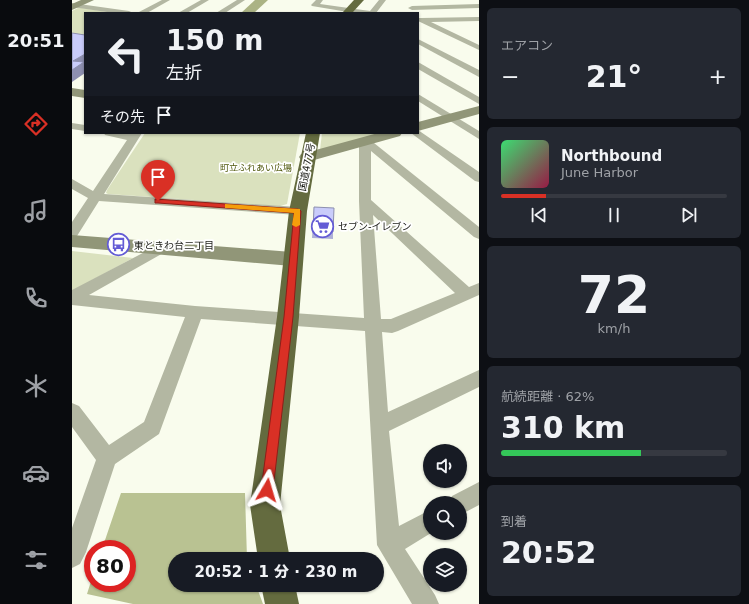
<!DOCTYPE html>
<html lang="ja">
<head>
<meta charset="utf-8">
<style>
	:root { --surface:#171b24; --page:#242831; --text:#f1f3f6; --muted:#9ea1a6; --line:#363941; --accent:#d93025 }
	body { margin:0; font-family:"DejaVu Sans","Noto Sans JP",sans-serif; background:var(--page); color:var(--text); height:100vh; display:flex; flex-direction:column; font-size:15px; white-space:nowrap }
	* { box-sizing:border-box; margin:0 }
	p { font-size:13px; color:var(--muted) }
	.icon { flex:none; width:22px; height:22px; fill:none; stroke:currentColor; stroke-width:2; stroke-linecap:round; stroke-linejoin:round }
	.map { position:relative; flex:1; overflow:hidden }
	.panel { display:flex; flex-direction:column; gap:8px; padding:8px; background:#0d0f14; width:270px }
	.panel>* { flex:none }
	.hud { position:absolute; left:12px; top:12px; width:335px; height:122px; border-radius:0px; box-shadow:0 1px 3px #0004; background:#171b24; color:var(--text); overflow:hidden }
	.tools { position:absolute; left:351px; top:444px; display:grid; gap:8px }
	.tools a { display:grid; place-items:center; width:44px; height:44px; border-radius:50%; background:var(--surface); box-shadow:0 1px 3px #0004; font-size:20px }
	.speed { position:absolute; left:12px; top:540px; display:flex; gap:8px; font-size:20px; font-weight:700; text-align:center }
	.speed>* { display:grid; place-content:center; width:52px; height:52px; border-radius:50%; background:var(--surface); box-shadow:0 1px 3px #0004; line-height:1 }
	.speed .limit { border:6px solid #d22; background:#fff; color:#111 }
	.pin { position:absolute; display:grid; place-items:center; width:34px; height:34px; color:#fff; margin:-41px -17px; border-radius:50% 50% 50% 0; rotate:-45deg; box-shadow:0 0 4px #0007 }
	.pin .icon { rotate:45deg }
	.me { position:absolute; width:44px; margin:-22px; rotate:7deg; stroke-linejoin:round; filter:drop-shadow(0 0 3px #0008) }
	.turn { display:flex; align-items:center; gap:14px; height:84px; padding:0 16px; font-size:18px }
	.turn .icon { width:52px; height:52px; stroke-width:2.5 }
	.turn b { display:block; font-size:28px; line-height:34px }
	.then { display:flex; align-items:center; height:38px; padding:0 16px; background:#0003; gap:8px; font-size:15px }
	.big { font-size:30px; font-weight:800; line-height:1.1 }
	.panel .widget { flex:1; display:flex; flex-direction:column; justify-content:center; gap:6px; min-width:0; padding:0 14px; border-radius:6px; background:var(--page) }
	.panel .dial { align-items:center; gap:0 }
	.dial b { font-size:52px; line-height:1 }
	.song { display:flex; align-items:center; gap:12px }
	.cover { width:48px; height:48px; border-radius:6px; background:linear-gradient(135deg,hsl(140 70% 55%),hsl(340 70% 35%)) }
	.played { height:4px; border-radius:2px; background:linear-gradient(90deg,var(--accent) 20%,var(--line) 20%) }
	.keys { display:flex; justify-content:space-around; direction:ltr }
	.heat { display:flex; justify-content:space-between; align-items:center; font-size:22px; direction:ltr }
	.charge { height:6px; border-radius:3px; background:linear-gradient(90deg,#34c759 62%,var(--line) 0) }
	.trip { position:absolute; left:96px; top:552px; width:216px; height:40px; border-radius:20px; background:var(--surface); box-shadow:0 1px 3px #0004; font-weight:800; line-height:40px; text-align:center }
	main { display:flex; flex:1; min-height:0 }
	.tabs { display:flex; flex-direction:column; width:72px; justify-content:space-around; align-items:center; background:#090b0e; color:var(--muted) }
	.tabs .icon { width:28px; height:28px }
	.tabs .current { color:var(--accent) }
	.tabs b { font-size:18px; color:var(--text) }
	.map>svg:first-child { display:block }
	.green { fill:#dae1be }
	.forest { fill:#b9c292 }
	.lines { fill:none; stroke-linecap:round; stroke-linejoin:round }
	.river { fill:#abb384; fill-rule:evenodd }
	.street { fill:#b3b7a2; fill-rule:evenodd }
	.secondary { fill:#919678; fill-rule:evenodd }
	.highway { fill:#646b3f; fill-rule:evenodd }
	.wall { fill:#adafd7 }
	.shaded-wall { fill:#8d8faf }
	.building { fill:#c9ccfa; stroke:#8d8faf }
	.route { fill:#d93025; stroke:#8d1f18 }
	.slow { fill:#f59e0b }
	.labels { text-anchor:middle; stroke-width:3.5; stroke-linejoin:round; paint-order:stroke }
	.far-park-label { font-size:9px; fill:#50580c; stroke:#fff }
	.street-label { font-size:10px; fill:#23241f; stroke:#fff }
	.poi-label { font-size:10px; fill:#23241f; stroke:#fff; text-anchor:start }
</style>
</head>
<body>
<main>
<nav class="tabs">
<b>20:51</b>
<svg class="icon current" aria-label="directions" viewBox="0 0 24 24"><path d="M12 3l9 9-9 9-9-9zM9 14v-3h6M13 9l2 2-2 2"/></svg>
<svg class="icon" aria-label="music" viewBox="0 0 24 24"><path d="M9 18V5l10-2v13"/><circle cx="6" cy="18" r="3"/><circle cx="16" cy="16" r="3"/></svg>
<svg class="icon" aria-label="phone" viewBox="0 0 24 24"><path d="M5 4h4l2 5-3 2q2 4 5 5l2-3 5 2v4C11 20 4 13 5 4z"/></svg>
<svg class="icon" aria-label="climate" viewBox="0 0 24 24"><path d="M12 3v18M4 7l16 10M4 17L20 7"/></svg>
<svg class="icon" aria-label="car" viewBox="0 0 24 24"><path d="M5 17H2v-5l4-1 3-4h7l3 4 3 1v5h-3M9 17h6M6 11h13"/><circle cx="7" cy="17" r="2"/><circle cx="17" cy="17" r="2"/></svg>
<svg class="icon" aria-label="filters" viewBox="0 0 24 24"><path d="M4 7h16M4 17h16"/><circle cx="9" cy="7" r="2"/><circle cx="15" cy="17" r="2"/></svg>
</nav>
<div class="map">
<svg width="407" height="604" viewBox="0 0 407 604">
	<rect width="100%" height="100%" fill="#f9fced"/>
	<g class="green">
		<path d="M 6,8 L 10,8 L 43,13 L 13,13 L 13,42 L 0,40 L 0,11 Z"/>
		<path d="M 73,133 L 228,133 L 215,204 L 208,206 L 36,194 L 34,193 L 35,190 Z"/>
		<path d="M 250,133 L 302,134 L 302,137 L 248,150 Z"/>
		<path d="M 0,251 L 61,258 L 0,291 Z"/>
	</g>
	<path class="forest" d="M 49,493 L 173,493 L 175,559 L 103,559 L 103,585 L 184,585 L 191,604 L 61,604 L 15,594 L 21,575 L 21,583 L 55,583 L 55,549 L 30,549 Z"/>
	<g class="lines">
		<path class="river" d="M 183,0 L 196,0 L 182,13 L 169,13 Z"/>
		<g class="street">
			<path d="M 90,0 L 98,0 L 75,13 L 65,13 Z"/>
			<path d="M 129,0 L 137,0 L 115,13 L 106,13 Z"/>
			<path d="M 165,0 L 173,0 L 153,13 L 144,13 Z"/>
			<path d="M 244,0 L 251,0 L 248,4 L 298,11 L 307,0 L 314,0 L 304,13 L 282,13 L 240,6 L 239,5 Z"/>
			<path d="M 0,3 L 57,11 L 61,13 L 42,13 L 0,7 Z"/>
			<path d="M 407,4 L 407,8 L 340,10 L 336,8 L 340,6 Z"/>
			<path d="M 407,17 L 407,21 L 359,22 L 407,45 L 407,50 L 346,21 L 346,18 L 349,18 Z"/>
			<path d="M 346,39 L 407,70 L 407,77 L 346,44 Z"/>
			<path d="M 346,62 L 407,97 L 407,104 L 346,69 Z"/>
			<path d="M 346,94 L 407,131 L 407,139 L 346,101 Z"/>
			<path d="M 0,123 L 13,125 L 13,131 L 0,129 Z"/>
			<path d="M 346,130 L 407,172 L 407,182 L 403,181 L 339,133 L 346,133 Z"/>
			<path d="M 32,133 L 70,133 L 32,194 L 226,207 L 231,208 L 233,211 L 231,214 L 226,215 L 27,201 L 5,236 L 0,237 L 0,222 L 16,198 L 0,189 L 0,179 L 21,191 L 55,140 L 33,135 Z"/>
			<path d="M 293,138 L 297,139 L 407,227 L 407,239 L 402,237 L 299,151 L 299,200 L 397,287 L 407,283 L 407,295 L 326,331 L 320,333 L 310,332 L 316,412 L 407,370 L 407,387 L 317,431 L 327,526 L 358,510 L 359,533 L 333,549 L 363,595 L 367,604 L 340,604 L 305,545 L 293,331 L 129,319 L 87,434 L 43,464 L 14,552 L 8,564 L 0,568 L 0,528 L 24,460 L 0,427 L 0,403 L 7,406 L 37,445 L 72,422 L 113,317 L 0,305 L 0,290 L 88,244 L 93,246 L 95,249 L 93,252 L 17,295 L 123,306 L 292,318 L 287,201 L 287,141 ZM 301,215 L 383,293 L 319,319 L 309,319 Z"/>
			<path d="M 407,482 L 407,505 L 388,515 L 388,503 L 377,503 L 380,496 Z"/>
		</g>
		<g class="secondary">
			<path d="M 9,0 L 22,0 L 0,10 L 0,4 Z"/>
			<path d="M 0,88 L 13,90 L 13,98 L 0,96 Z"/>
			<path d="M 407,106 L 407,114 L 346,131 L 346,122 Z"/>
			<path d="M 306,133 L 330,133 L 328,136 L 235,162 L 229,160 L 227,157 L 229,154 Z"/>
			<path d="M 0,235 L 220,252 L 227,254 L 230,259 L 227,264 L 220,266 L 0,247 Z"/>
		</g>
		<g class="highway">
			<path d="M 282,0 L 292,0 L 280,13 L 270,13 Z"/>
			<path d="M 234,133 L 248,133 L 235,211 L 227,317 L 208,505 L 218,559 L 186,559 L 178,505 L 205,317 L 217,211 Z"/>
			<path d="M 189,585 L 223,585 L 227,604 L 193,604 Z"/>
		</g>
	</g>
	<path class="wall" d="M 242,207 L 261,232 L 261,239 L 240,238 Z"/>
	<path class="shaded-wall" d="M 13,54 L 13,73 L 0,82 L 0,70 L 1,61 Z"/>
	<g class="building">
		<path d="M 0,33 L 13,35 L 13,54 L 1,61 L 12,62 L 0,70 Z"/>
		<path d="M 242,207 L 262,208 L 261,232 L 241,231 Z"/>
	</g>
	<path class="route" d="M 83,199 L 226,209 L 229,211 L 221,317 L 201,490 L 199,494 L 195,496 L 190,494 L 189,490 L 212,317 L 222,213 L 86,203 L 83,203 Z"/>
	<path class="slow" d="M 153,204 L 228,209 L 228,225 L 224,227 L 220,225 L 222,213 L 155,208 L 153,208 Z"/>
	<defs>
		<symbol id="supermarket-ring" viewBox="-11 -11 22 22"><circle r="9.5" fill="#fff" stroke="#645cd5" stroke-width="1.5"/><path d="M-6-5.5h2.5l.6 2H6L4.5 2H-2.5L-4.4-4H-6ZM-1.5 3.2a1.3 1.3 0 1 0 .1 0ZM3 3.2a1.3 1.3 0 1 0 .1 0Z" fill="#645cd5"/></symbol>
		<symbol id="bus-ring" viewBox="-11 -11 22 22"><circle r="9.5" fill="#fff" stroke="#645cd5" stroke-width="1.5"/><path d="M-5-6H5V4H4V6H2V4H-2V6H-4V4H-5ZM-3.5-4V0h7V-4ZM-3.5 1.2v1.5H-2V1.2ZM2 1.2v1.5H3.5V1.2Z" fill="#645cd5"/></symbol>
	</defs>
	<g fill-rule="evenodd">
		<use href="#supermarket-ring" x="238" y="214" width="25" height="25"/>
		<use href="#bus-ring" x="34" y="232" width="25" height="25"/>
	</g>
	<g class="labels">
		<g class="far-park-label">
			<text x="184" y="171">町立ふれあい広場</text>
		</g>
		<g class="street-label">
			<text transform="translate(234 167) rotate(-79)" y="4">国道477号</text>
		</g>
		<g class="poi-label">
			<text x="266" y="230">セブン-イレブン</text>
			<text x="62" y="249">東ときわ台二丁目</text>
		</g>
	</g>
</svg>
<div class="tools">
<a><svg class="icon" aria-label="sound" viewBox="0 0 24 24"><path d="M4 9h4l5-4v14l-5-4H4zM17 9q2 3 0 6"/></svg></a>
<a><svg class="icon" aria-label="search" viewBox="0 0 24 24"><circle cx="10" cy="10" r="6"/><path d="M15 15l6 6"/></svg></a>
<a><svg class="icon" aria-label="layers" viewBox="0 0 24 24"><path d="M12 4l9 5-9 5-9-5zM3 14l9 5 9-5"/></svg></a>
</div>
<div class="speed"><div class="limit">80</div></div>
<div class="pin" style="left:86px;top:201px;background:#d93025"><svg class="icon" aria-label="arrive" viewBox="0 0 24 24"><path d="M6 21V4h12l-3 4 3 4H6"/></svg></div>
<svg class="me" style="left:195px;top:490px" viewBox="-20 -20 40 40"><path d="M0-17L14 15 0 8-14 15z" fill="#d93025" stroke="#fff" stroke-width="4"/></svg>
<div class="trip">20:52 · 1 分 · 230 m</div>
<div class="hud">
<div class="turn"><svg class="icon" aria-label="left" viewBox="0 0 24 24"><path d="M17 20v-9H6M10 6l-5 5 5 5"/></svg><div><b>150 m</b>左折</div></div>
<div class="then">その先<svg class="icon" aria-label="arrive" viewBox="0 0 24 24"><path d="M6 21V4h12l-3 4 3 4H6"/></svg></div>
</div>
</div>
<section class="panel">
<div class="widget"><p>エアコン</p>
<div class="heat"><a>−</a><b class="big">21°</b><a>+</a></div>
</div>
<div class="widget">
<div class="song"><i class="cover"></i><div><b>Northbound</b><p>June Harbor</p></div></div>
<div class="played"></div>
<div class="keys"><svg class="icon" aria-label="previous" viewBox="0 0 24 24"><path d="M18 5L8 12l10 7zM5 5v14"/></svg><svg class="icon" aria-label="pause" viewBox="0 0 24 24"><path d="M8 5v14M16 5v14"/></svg><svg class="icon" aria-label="next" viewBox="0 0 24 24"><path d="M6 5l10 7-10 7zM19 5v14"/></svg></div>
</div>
<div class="widget dial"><b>72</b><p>km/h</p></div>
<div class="widget"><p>航続距離 · 62%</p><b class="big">310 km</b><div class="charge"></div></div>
<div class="widget"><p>到着</p><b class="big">20:52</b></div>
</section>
</main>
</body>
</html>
